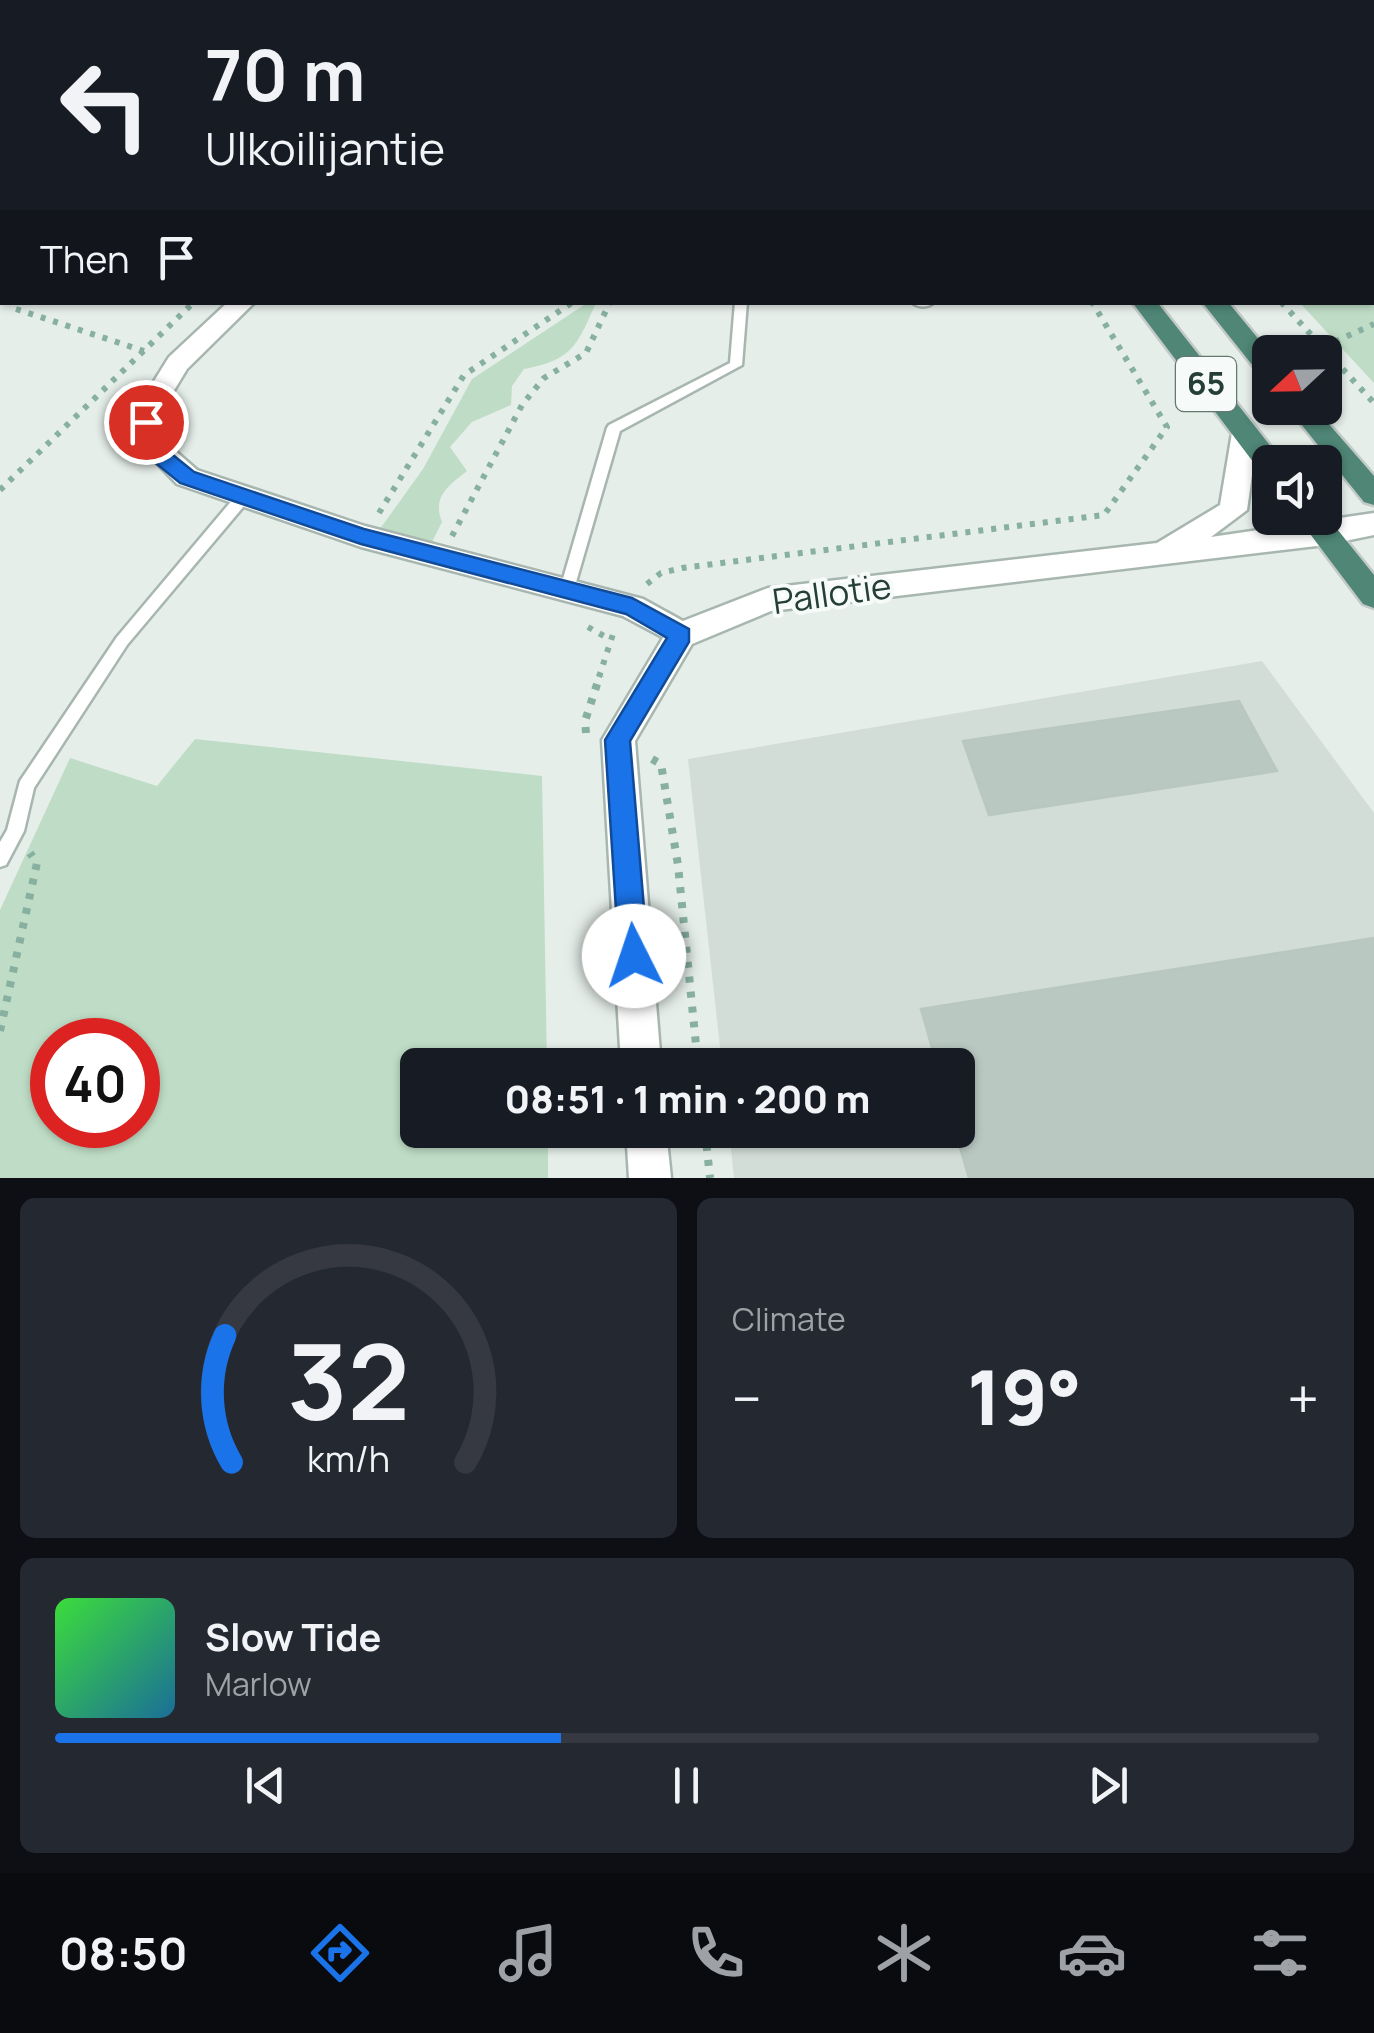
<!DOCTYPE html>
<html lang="en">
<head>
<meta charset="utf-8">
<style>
	:root { --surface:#171b24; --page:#242831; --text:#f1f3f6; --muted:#9ea1a6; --line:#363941; --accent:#1a73e8 }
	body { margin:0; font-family:Manrope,sans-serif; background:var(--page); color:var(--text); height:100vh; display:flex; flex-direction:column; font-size:38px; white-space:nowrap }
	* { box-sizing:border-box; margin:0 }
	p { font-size:32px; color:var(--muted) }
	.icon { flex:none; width:55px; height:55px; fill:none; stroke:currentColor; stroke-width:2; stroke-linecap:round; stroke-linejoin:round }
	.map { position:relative; height:1178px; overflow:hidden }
	.sheet { display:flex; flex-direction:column; gap:20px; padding:20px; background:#0d0f14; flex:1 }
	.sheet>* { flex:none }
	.hud { position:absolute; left:0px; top:0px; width:1375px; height:305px; box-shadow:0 2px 8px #0004; background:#171b24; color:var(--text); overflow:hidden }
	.needle { width:65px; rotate:248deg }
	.fabs { position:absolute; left:1252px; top:335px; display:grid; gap:20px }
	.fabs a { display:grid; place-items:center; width:90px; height:90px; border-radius:15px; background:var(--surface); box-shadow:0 2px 8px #0004; font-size:50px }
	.speed { position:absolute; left:30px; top:1018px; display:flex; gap:20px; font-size:50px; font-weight:700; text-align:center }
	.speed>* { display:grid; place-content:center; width:130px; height:130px; border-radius:50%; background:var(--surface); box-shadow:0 2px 8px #0004; line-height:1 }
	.speed .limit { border:15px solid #d22; background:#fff; color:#111 }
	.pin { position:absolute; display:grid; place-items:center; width:85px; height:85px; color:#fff; margin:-42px; border:5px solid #fff; border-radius:50%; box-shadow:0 2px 10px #0007 }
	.me { position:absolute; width:110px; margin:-55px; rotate:356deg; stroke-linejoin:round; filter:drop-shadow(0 0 8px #0008) }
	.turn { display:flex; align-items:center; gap:35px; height:210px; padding:0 40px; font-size:45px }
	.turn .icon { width:130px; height:130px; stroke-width:2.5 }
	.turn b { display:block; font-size:70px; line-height:85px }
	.then { display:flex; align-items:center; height:95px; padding:0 40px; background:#0003; gap:20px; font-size:38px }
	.big { font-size:75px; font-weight:800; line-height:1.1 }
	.sheet .widget { flex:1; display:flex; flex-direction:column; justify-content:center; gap:15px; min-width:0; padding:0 35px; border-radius:15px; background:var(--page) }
	.sheet .dial { align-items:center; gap:0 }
	.dial svg { height:260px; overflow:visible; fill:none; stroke:var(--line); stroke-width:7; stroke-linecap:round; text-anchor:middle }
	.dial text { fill:var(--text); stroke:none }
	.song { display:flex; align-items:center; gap:30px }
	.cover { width:120px; height:120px; border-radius:15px; background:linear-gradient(135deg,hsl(120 70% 55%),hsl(200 70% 35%)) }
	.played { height:10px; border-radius:5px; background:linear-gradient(90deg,var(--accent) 40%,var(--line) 40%) }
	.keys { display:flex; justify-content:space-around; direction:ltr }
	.heat { display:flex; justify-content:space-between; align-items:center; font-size:55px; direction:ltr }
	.sheet .tiles { flex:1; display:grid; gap:20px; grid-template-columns:1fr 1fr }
	.widget:last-child { grid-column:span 2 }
	.trip { position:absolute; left:400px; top:1048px; width:575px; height:100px; border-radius:15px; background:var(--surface); box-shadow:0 2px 8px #0004; font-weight:800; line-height:100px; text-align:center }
	.dock { display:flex; height:160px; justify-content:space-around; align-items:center; background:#090b0e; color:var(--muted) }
	.dock .icon { width:70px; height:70px }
	.dock .active { color:var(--accent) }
	.dock b { font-size:45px; color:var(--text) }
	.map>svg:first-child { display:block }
	.built { fill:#d3ddd8 }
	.green { fill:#bfddc6; fill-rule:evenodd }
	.building { fill:#bac8c2; stroke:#b8c7c0; stroke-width:2.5 }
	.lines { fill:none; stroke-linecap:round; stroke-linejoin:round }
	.service-casing { stroke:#a8b6b0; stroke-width:5 }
	.minor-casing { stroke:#a8b6b0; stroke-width:5 }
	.tertiary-casing { stroke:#a8b6b0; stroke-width:5 }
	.trunk-casing { stroke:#c2c9c7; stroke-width:5 }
	.path-far1 { stroke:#87b0a1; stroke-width:6; stroke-dasharray:5 8; stroke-linecap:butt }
	.path { stroke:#87b0a1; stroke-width:8; stroke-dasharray:6 9; stroke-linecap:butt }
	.service { fill:#fff; fill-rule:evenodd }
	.minor { fill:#fff; fill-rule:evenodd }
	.tertiary { fill:#fff; fill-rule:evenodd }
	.trunk { fill:#4f8676; fill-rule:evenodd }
	.route { fill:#1a73e8; stroke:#114b97; stroke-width:2.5 }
	.labels { text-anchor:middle; stroke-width:8; stroke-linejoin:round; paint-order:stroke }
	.shield { fill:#f6faf8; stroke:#647771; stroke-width:2.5 }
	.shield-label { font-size:32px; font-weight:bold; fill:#253f37 }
	.street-label { font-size:35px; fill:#253f37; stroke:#f6faf8 }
</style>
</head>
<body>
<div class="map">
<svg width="1374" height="1178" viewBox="0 0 1374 1178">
	<rect width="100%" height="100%" fill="#e5eee9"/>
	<path class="built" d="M 1262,661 L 1374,813 L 1374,1178 L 734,1178 L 729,1130 L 958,1130 L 958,1065 L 722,1065 L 688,759 Z"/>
	<g class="green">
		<path d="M 1373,174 L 1374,176 L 1374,383 L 1300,303 L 1372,302 Z"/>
		<path d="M 587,303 L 596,303 C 577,345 573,360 524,369 L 512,386 L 511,405 L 472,422 L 450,447 L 467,471 C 448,486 432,497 442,522 L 429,548 L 377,533 L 423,469 L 472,379 Z"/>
		<path d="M 195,739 L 542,776 L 547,1065 L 418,1065 L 418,1130 L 548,1130 L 548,1178 L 0,1178 L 0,910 L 70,758 L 157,786 ZM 52,1040 L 138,1040 L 138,1125 L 52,1125 Z"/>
	</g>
	<g class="building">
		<path d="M 1239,701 L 1277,771 L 989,815 L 963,741 Z"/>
		<path d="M 1374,938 L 1374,1178 L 969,1178 L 955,1130 L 958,1065 L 937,1065 L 921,1009 Z"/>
	</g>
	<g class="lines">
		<defs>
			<g id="service">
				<path d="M 196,0 L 210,0 L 212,2 L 199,2 Z"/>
				<rect x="0" y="157" width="2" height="7"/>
				<path d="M 735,302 L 747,302 L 742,365 L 620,431 L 574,589 L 572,593 L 562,593 L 560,589 L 607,428 L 609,425 L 730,363 Z"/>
				<path d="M 912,302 L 934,302 C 929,308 917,308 912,302 Z"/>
				<path d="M 244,491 L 249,492 L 251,496 L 249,500 L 127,645 L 34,788 L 24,831 L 6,865 L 0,867 L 0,842 L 7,830 L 20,781 L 117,637 L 239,492 Z"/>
			</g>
			<path id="minor" d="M 228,302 L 255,302 L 187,369 L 164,407 L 163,430 L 172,448 L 197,470 L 365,526 L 643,599 L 692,626 L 696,635 L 692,644 L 681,647 L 623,616 L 361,547 L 177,484 L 147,453 L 137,430 L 138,407 L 169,357 Z"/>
			<g id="tertiary">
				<path d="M 1245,424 L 1258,433 L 1247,510 L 1211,537 L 1374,513 L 1374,535 L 1325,545 L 771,611 L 692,644 L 635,741 L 661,1065 L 621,1065 L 602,740 L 670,626 L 768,588 L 1157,543 L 1220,505 L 1232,433 Z"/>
				<path d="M 626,1130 L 666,1130 L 671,1178 L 629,1178 Z"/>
			</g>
			<g id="trunk">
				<path d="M 949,0 L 967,0 L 968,2 L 950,2 Z"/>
				<path d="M 1006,0 L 1024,0 L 1025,2 L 1007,2 Z"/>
				<path d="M 1132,302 L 1157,302 L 1283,462 L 1270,462 L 1270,474 L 1260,471 Z"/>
				<path d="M 1202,302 L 1228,302 L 1270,353 L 1270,378 L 1261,376 Z"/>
				<path d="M 1288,408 L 1315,408 L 1374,476 L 1374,505 L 1364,502 Z"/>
				<path d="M 1325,514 L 1374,575 L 1374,608 L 1363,604 L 1298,518 Z"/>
			</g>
		</defs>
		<use href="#service" class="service-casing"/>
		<use href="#minor" class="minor-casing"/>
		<use href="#tertiary" class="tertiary-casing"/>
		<use href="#trunk" class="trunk-casing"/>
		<g class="path-far1">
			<path d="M 1281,302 L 1374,403"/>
			<path d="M 16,309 L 144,351"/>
			<path d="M 1323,347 L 1374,324"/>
			<path d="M 0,490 L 194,302"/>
			<path d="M 379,513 L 464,375 L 573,302"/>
			<path d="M 452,536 L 522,405 L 544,378 L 586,353 L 610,302"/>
			<path d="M 647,584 L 661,573 L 682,568 L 1104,515 L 1167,427 L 1092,302"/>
			<path d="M 588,627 L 609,639"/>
			<path d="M 599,677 L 614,631"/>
		</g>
		<g class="path">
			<path d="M 586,733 L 585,721 L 600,675"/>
			<path d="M 652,759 L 661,764 L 678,865 L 698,1065"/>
			<path d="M 0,1031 L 37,863 L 30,853"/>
			<path d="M 705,1130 L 710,1178"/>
		</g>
		<use href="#service" class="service"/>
		<use href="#minor" class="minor"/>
		<use href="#tertiary" class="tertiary"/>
		<use href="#trunk" class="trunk"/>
	</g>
	<path class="route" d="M 146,415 L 157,422 L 168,451 L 194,472 L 364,529 L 632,598 L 689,629 L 689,642 L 630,741 L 648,956 L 643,966 L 634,970 L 624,966 L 619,956 L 605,740 L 667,638 L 626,614 L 361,544 L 180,483 L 152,460 L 136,422 Z"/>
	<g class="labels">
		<rect class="shield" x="1176" y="357" width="60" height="54" rx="8"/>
		<g class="shield-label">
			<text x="1206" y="395">65</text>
		</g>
		<g class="street-label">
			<text transform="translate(832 594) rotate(-8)" y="12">Pallotie</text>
		</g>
	</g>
</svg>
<div class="fabs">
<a><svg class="needle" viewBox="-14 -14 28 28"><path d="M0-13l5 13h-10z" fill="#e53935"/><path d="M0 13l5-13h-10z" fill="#9ea1a6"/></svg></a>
<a><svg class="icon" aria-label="sound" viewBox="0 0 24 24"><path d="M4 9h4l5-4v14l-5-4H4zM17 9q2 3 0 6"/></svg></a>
</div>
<div class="speed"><div class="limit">40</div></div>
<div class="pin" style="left:146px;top:422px;background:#d93025"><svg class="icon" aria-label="arrive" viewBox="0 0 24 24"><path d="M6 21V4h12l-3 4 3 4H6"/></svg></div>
<svg class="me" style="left:634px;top:956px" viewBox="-20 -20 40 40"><circle r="19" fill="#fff"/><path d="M0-13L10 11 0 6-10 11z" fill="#1a73e8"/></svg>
<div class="trip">08:51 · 1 min · 200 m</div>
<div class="hud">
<div class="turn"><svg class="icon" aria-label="left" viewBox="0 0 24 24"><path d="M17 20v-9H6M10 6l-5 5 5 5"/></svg><div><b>70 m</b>Ulkoilijantie</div></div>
<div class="then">Then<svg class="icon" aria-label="arrive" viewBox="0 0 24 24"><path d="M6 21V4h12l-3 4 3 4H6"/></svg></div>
</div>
</div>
<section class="sheet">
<div class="tiles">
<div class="widget dial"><svg viewBox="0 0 100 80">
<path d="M14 69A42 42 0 1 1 86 69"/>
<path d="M14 69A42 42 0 0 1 12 30" stroke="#1a73e8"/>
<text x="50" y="56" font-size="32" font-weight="700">32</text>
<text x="50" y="72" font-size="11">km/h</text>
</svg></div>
<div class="widget"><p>Climate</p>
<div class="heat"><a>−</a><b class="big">19°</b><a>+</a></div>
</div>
<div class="widget">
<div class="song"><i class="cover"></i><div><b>Slow Tide</b><p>Marlow</p></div></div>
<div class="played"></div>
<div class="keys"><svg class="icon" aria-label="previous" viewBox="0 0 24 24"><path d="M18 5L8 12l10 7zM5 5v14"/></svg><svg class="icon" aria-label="pause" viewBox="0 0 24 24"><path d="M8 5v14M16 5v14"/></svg><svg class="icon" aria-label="next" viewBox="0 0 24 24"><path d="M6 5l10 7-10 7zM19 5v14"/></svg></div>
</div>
</div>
</section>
<nav class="dock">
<b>08:50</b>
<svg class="icon active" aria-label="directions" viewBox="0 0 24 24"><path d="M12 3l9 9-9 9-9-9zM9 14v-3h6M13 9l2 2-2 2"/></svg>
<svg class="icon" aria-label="music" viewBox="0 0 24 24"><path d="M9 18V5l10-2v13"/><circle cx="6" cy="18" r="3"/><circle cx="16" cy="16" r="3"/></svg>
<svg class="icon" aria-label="phone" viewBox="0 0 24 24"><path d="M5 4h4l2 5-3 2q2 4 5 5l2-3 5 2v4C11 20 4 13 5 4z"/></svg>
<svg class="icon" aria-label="climate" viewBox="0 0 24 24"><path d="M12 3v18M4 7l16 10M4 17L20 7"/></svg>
<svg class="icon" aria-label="car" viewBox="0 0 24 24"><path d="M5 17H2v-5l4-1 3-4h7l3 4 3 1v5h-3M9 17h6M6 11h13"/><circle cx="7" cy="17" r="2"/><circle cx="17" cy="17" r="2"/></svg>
<svg class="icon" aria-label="filters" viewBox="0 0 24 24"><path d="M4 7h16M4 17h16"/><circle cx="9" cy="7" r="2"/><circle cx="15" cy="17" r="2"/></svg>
</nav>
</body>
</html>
